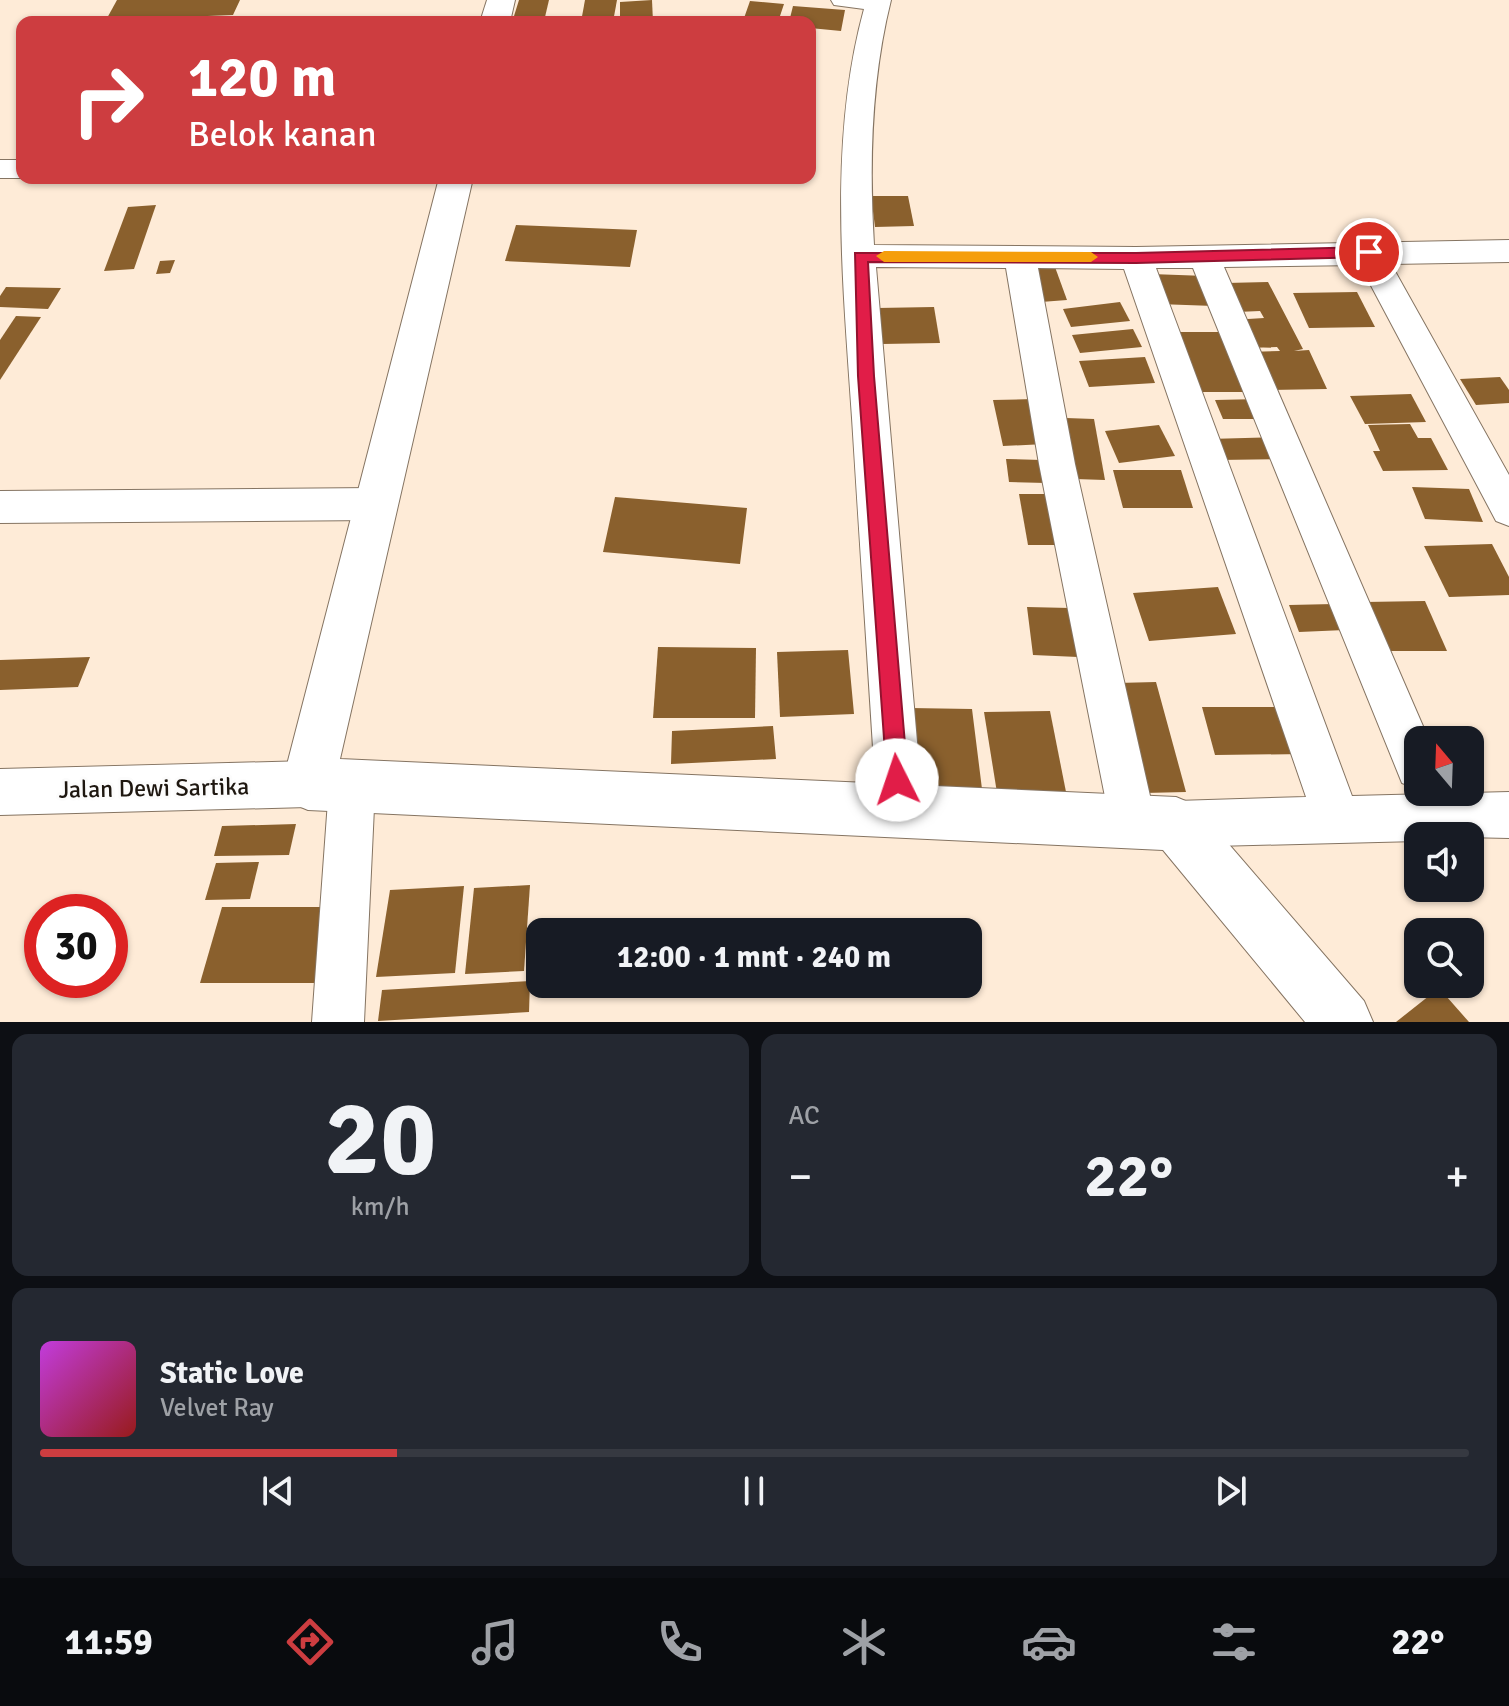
<!DOCTYPE html>
<html lang="id">
<head>
<meta charset="utf-8">
<style>
	:root { --surface:#171b24; --page:#242831; --text:#f1f3f6; --muted:#9ea1a6; --line:#363941; --accent:#cd3d40 }
	body { margin:0; font-family:Signika,sans-serif; background:var(--page); color:var(--text); height:100vh; display:flex; flex-direction:column; font-size:30px; white-space:nowrap }
	* { box-sizing:border-box; margin:0 }
	p { font-size:26px; color:var(--muted) }
	.icon { flex:none; width:44px; height:44px; fill:none; stroke:currentColor; stroke-width:2; stroke-linecap:round; stroke-linejoin:round }
	.map { position:relative; height:1022px; overflow:hidden }
	.sheet { display:flex; flex-direction:column; gap:12px; padding:12px; background:#0d0f14; flex:1 }
	.sheet>* { flex:none }
	.top-card { position:absolute; left:16px; top:16px; width:800px; height:168px; border-radius:16px; box-shadow:0 2px 6px #0004; background:#cd3d40; color:#fff; overflow:hidden }
	.needle { width:52px; rotate:341deg }
	.fabs { position:absolute; left:1404px; top:726px; display:grid; gap:16px }
	.fabs a { display:grid; place-items:center; width:80px; height:80px; border-radius:16px; background:var(--surface); box-shadow:0 2px 6px #0004; font-size:40px }
	.speed { position:absolute; left:24px; top:894px; display:flex; gap:16px; font-size:40px; font-weight:700; text-align:center }
	.speed>* { display:grid; place-content:center; width:104px; height:104px; border-radius:50%; background:var(--surface); box-shadow:0 2px 6px #0004; line-height:1 }
	.speed .limit { border:12px solid #d22; background:#fff; color:#111 }
	.pin { position:absolute; display:grid; place-items:center; width:68px; height:68px; color:#fff; margin:-34px; border:4px solid #fff; border-radius:50%; box-shadow:0 2px 8px #0007 }
	.me { position:absolute; width:88px; margin:-44px; rotate:356deg; stroke-linejoin:round; filter:drop-shadow(0 0 6px #0008) }
	.turn { display:flex; align-items:center; gap:28px; height:168px; padding:0 40px; font-size:36px }
	.turn .icon { width:104px; height:104px; stroke-width:2.5 }
	.turn b { display:block; font-size:56px; line-height:68px }
	.big { font-size:60px; font-weight:700; line-height:1.1 }
	.sheet .card { flex:1; display:flex; flex-direction:column; justify-content:center; gap:12px; min-width:0; padding:0 28px; border-radius:16px; background:var(--page) }
	.sheet .dial { align-items:center; gap:0 }
	.dial b { font-size:104px; line-height:1 }
	.song { display:flex; align-items:center; gap:24px }
	.cover { width:96px; height:96px; border-radius:12px; background:linear-gradient(135deg,hsl(290 70% 55%),hsl(0 70% 35%)) }
	.played { height:8px; border-radius:4px; background:linear-gradient(90deg,var(--accent) 25%,var(--line) 25%) }
	.keys { display:flex; justify-content:space-around; direction:ltr }
	.heat { display:flex; justify-content:space-between; align-items:center; font-size:44px; direction:ltr }
	.sheet .tiles { flex:1; display:grid; gap:12px; grid-template-columns:1fr 1fr }
	.card:last-child { grid-column:span 2 }
	.trip { position:absolute; left:526px; top:918px; width:456px; height:80px; border-radius:16px; background:var(--surface); box-shadow:0 2px 6px #0004; font-weight:700; line-height:80px; text-align:center }
	.tab-bar { display:flex; height:128px; justify-content:space-around; align-items:center; background:#090b0e; color:var(--muted) }
	.tab-bar .icon { width:56px; height:56px }
	.tab-bar .selected { color:var(--accent) }
	.tab-bar b { font-size:36px; color:var(--text) }
	.map>svg:first-child { display:block }
	.building { fill:#8a602d }
	.lines { fill:none; stroke-linecap:round; stroke-linejoin:round }
	.street-casing { stroke:#857462; stroke-width:2 }
	.secondary-casing { stroke:#857462; stroke-width:2 }
	.street { fill:#fff; fill-rule:evenodd }
	.secondary { fill:#fff; fill-rule:evenodd }
	.route { fill:#e11d48; stroke:#92132f; stroke-width:2 }
	.slow { fill:#f59e0b }
	.labels { text-anchor:middle; stroke-width:6; stroke-linejoin:round; paint-order:stroke }
	.street-label { font-size:24px; fill:#1e1710; stroke:#fcfcfc }
</style>
</head>
<body>
<div class="map">
<svg width="1509" height="1022" viewBox="0 0 1509 1022">
	<rect width="100%" height="100%" fill="#feebd7"/>
	<g class="building">
		<path d="M 117,0 L 240,0 L 233,15 L 106,20 Z"/>
		<path d="M 519,0 L 549,0 L 545,17 L 514,16 Z"/>
		<path d="M 585,0 L 617,0 L 613,22 L 581,22 Z"/>
		<path d="M 652,0 L 653,22 L 620,22 L 620,2 Z"/>
		<path d="M 750,1 L 784,4 L 778,22 L 743,21 Z"/>
		<path d="M 793,6 L 845,10 L 841,31 L 810,28 L 810,22 L 789,22 Z"/>
		<path d="M 871,196 L 908,196 L 914,226 L 875,227 Z"/>
		<path d="M 156,205 L 134,269 L 104,271 L 128,207 Z"/>
		<path d="M 516,225 L 637,230 L 630,267 L 505,261 Z"/>
		<path d="M 175,260 L 170,273 L 156,274 L 160,261 Z"/>
		<path d="M 1055,267 L 1067,300 L 1041,302 L 1030,268 Z"/>
		<path d="M 1151,274 L 1206,276 L 1214,306 L 1158,304 Z"/>
		<path d="M 1268,282 L 1303,349 L 1294,351 L 1309,350 L 1327,389 L 1264,390 L 1247,352 L 1280,351 L 1277,347 L 1245,348 L 1232,320 L 1264,318 L 1260,311 L 1237,312 L 1226,283 Z"/>
		<path d="M 6,287 L 61,288 L 48,309 L 0,307 L 0,296 Z"/>
		<path d="M 1357,292 L 1375,327 L 1309,328 L 1293,293 Z"/>
		<path d="M 1120,302 L 1130,321 L 1071,327 L 1063,309 Z"/>
		<path d="M 934,307 L 940,343 L 882,344 L 877,308 Z"/>
		<path d="M 16,316 L 41,317 L 0,380 L 0,340 Z"/>
		<path d="M 1133,329 L 1142,347 L 1080,353 L 1072,335 Z"/>
		<path d="M 1169,332 L 1233,332 L 1257,392 L 1189,392 Z"/>
		<path d="M 1145,357 L 1155,383 L 1089,387 L 1079,361 Z"/>
		<path d="M 1500,377 L 1509,390 L 1509,403 L 1476,405 L 1460,379 Z"/>
		<path d="M 1411,394 L 1426,422 L 1365,424 L 1350,396 Z"/>
		<path d="M 1034,399 L 1045,444 L 1003,446 L 993,400 Z"/>
		<path d="M 1260,399 L 1267,419 L 1223,419 L 1215,400 Z"/>
		<path d="M 1066,418 L 1094,419 L 1105,480 L 1075,479 Z"/>
		<path d="M 1410,424 L 1418,438 L 1431,438 L 1448,470 L 1383,471 L 1373,451 L 1380,451 L 1368,425 Z"/>
		<path d="M 1159,425 L 1175,456 L 1119,463 L 1105,431 Z"/>
		<path d="M 1277,437 L 1285,459 L 1218,460 L 1209,439 Z"/>
		<path d="M 1006,459 L 1042,460 L 1046,483 L 1009,482 Z"/>
		<path d="M 1113,470 L 1181,470 L 1193,508 L 1123,508 Z"/>
		<path d="M 1412,487 L 1469,489 L 1483,522 L 1425,519 Z"/>
		<path d="M 1019,494 L 1048,494 L 1058,545 L 1028,545 Z"/>
		<path d="M 615,497 L 747,508 L 740,564 L 603,552 Z"/>
		<path d="M 1492,544 L 1509,577 L 1509,595 L 1449,597 L 1424,546 Z"/>
		<path d="M 1218,587 L 1236,634 L 1149,641 L 1133,593 Z"/>
		<path d="M 1425,601 L 1447,651 L 1385,651 L 1365,602 Z"/>
		<path d="M 1334,604 L 1345,630 L 1299,632 L 1289,605 Z"/>
		<path d="M 1027,607 L 1070,608 L 1078,657 L 1033,655 Z"/>
		<path d="M 658,647 L 756,648 L 755,718 L 653,718 Z"/>
		<path d="M 848,650 L 854,714 L 780,717 L 777,652 Z"/>
		<path d="M 90,657 L 78,687 L 0,690 L 0,660 Z"/>
		<path d="M 1156,682 L 1186,792 L 1144,793 L 1117,683 Z"/>
		<path d="M 1202,707 L 1289,707 L 1304,754 L 1215,755 Z"/>
		<path d="M 910,708 L 972,709 L 982,789 L 917,789 Z"/>
		<path d="M 1050,711 L 1067,797 L 998,799 L 984,712 Z"/>
		<path d="M 773,726 L 776,759 L 671,764 L 672,731 Z"/>
		<path d="M 296,824 L 289,855 L 214,856 L 222,826 Z"/>
		<path d="M 259,862 L 250,899 L 205,900 L 216,863 Z"/>
		<path d="M 530,885 L 524,971 L 465,974 L 474,888 Z"/>
		<path d="M 464,886 L 455,973 L 376,977 L 390,890 Z"/>
		<path d="M 222,907 L 334,907 L 316,983 L 200,983 Z"/>
		<path d="M 530,981 L 529,1012 L 378,1021 L 382,990 Z"/>
		<path d="M 1439,988 L 1469,1022 L 1396,1022 Z"/>
	</g>
	<g class="lines">
		<defs>
			<g id="street">
				<path d="M 831,0 L 891,0 C 871,80 869,163 874,245 L 1136,247 L 1509,240 L 1509,262 L 1391,264 L 1509,475 L 1509,526 L 1496,521 L 1360,265 L 1224,267 L 1429,740 L 1418,740 L 1418,789 L 1402,783 L 1193,268 L 1156,268 L 1352,796 L 1509,792 L 1509,838 L 1418,836 L 1418,841 L 1176,847 L 1160,840 L 1154,827 L 1149,838 L 1133,845 L 1117,838 L 1110,822 L 1039,464 L 1006,268 L 876,267 L 923,811 L 916,827 L 900,834 L 884,827 L 877,811 C 869,680 860,549 852,418 C 843,283 828,140 864,9 L 834,5 ZM 1038,268 L 1124,269 L 1306,797 L 1176,801 L 1160,808 L 1155,818 L 1075,464 Z"/>
				<path d="M 0,160 L 22,160 L 23,178 L 0,178 Z"/>
				<path d="M 374,488 L 387,493 L 393,504 L 387,515 L 374,520 L 0,523 L 0,491 Z"/>
				<path d="M 308,761 L 324,768 L 330,784 L 336,770 L 352,763 L 368,770 L 375,786 L 364,1022 L 312,1022 L 329,787 L 324,800 L 308,807 L 0,815 L 0,769 Z"/>
			</g>
			<g id="secondary">
				<path d="M 487,0 L 515,0 L 510,22 L 480,22 Z"/>
				<path d="M 439,178 L 473,178 L 340,759 L 1176,797 L 1195,805 L 1364,1001 L 1373,1022 L 1305,1022 L 1163,850 L 308,810 L 289,802 L 282,784 Z"/>
			</g>
		</defs>
		<use href="#street" class="street-casing"/>
		<use href="#secondary" class="secondary-casing"/>
		<use href="#street" class="street"/>
		<use href="#secondary" class="secondary"/>
	</g>
	<path class="route" d="M 1369,247 L 1376,252 L 1369,257 L 1136,263 L 868,262 L 874,376 L 908,780 L 905,788 L 897,791 L 890,788 L 887,780 L 858,376 L 855,253 L 1136,253 Z"/>
	<path class="slow" d="M 884,251 L 1091,252 L 1098,257 L 1091,262 L 884,262 L 876,256 Z"/>
	<g class="labels">
		<g class="street-label">
			<text transform="translate(154 788) rotate(-1)" y="8">Jalan Dewi Sartika</text>
		</g>
	</g>
</svg>
<div class="fabs">
<a><svg class="needle" viewBox="-14 -14 28 28"><path d="M0-13l5 13h-10z" fill="#e53935"/><path d="M0 13l5-13h-10z" fill="#9ea1a6"/></svg></a>
<a><svg class="icon" aria-label="sound" viewBox="0 0 24 24"><path d="M4 9h4l5-4v14l-5-4H4zM17 9q2 3 0 6"/></svg></a>
<a><svg class="icon" aria-label="search" viewBox="0 0 24 24"><circle cx="10" cy="10" r="6"/><path d="M15 15l6 6"/></svg></a>
</div>
<div class="speed"><div class="limit">30</div></div>
<div class="pin" style="left:1369px;top:252px;background:#d93025"><svg class="icon" aria-label="arrive" viewBox="0 0 24 24"><path d="M6 21V4h12l-3 4 3 4H6"/></svg></div>
<svg class="me" style="left:897px;top:780px" viewBox="-20 -20 40 40"><circle r="19" fill="#fff"/><path d="M0-13L10 11 0 6-10 11z" fill="#e11d48"/></svg>
<div class="trip">12:00 · 1 mnt · 240 m</div>
<div class="top-card">
<div class="turn"><svg class="icon" aria-label="right" viewBox="0 0 24 24"><path d="M7 20v-9h11M14 6l5 5-5 5"/></svg><div><b>120 m</b>Belok kanan</div></div>
</div>
</div>
<section class="sheet">
<div class="tiles">
<div class="card dial"><b>20</b><p>km/h</p></div>
<div class="card"><p>AC</p>
<div class="heat"><a>−</a><b class="big">22°</b><a>+</a></div>
</div>
<div class="card">
<div class="song"><i class="cover"></i><div><b>Static Love</b><p>Velvet Ray</p></div></div>
<div class="played"></div>
<div class="keys"><svg class="icon" aria-label="previous" viewBox="0 0 24 24"><path d="M18 5L8 12l10 7zM5 5v14"/></svg><svg class="icon" aria-label="pause" viewBox="0 0 24 24"><path d="M8 5v14M16 5v14"/></svg><svg class="icon" aria-label="next" viewBox="0 0 24 24"><path d="M6 5l10 7-10 7zM19 5v14"/></svg></div>
</div>
</div>
</section>
<nav class="tab-bar">
<b>11:59</b>
<svg class="icon selected" aria-label="directions" viewBox="0 0 24 24"><path d="M12 3l9 9-9 9-9-9zM9 14v-3h6M13 9l2 2-2 2"/></svg>
<svg class="icon" aria-label="music" viewBox="0 0 24 24"><path d="M9 18V5l10-2v13"/><circle cx="6" cy="18" r="3"/><circle cx="16" cy="16" r="3"/></svg>
<svg class="icon" aria-label="phone" viewBox="0 0 24 24"><path d="M5 4h4l2 5-3 2q2 4 5 5l2-3 5 2v4C11 20 4 13 5 4z"/></svg>
<svg class="icon" aria-label="climate" viewBox="0 0 24 24"><path d="M12 3v18M4 7l16 10M4 17L20 7"/></svg>
<svg class="icon" aria-label="car" viewBox="0 0 24 24"><path d="M5 17H2v-5l4-1 3-4h7l3 4 3 1v5h-3M9 17h6M6 11h13"/><circle cx="7" cy="17" r="2"/><circle cx="17" cy="17" r="2"/></svg>
<svg class="icon" aria-label="filters" viewBox="0 0 24 24"><path d="M4 7h16M4 17h16"/><circle cx="9" cy="7" r="2"/><circle cx="15" cy="17" r="2"/></svg>
<b>22°</b>
</nav>
</body>
</html>
